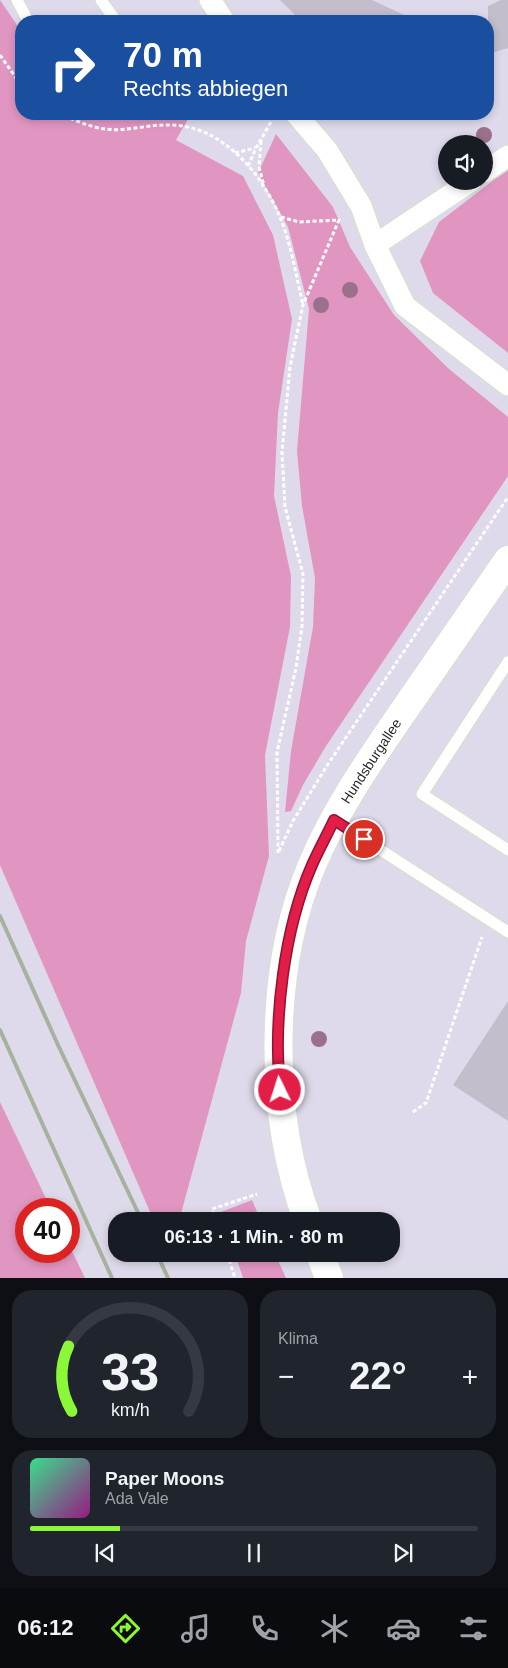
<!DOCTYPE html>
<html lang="de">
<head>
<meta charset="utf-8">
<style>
	:root { --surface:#171b24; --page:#20242c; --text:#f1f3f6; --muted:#9ea1a6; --line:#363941; --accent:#8af839 }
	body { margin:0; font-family:Helvetica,sans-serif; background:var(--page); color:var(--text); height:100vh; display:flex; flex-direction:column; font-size:19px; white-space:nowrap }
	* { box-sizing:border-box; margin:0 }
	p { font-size:16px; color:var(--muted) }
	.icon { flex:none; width:28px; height:28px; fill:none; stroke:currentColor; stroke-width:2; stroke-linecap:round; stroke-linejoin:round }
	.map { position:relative; height:1278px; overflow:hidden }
	.sheet { display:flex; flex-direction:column; gap:12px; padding:12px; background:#0d0f14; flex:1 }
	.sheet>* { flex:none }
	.banner { position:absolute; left:15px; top:15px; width:479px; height:105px; border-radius:20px; box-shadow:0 2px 8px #0003; background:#1a4fa0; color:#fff; overflow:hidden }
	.buttons { position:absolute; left:438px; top:135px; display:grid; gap:10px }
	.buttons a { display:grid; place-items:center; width:55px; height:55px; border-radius:50%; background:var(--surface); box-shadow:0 2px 8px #0003; font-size:25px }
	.speed { position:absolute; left:15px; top:1198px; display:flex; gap:10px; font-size:25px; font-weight:700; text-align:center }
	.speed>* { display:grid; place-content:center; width:65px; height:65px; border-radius:50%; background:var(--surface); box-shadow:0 2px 8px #0003; line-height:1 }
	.speed .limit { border:8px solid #d22; background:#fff; color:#111 }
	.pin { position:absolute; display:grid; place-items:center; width:42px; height:42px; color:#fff; margin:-21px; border:2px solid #fff; border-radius:50%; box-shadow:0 1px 5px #0007 }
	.me { position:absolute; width:55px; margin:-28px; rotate:356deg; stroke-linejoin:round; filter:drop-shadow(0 0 4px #0008) }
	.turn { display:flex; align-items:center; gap:18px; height:105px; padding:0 25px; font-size:22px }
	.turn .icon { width:65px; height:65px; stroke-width:2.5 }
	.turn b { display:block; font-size:35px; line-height:42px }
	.big { font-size:38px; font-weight:700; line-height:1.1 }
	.sheet .tile { flex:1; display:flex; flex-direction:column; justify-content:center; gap:8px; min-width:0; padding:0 18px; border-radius:20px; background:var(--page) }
	.sheet .dial { align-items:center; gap:0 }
	.dial svg { height:130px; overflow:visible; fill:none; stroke:var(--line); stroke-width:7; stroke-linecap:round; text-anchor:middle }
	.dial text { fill:var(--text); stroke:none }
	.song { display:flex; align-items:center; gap:15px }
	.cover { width:60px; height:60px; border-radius:8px; background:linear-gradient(135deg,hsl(150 70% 55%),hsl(310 70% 35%)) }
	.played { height:5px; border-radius:2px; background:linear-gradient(90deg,var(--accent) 20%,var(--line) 20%) }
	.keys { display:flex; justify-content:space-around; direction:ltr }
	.heat { display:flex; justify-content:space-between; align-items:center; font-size:28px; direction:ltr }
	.sheet .tiles { flex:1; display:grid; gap:12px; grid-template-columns:1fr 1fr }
	.tile:last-child { grid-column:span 2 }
	.trip { position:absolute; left:108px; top:1212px; width:292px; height:50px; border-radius:20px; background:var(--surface); box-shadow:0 2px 8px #0003; font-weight:700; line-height:50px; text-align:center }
	.menu { display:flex; height:80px; justify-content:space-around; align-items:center; background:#090b0e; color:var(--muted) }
	.menu .icon { width:35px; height:35px }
	.menu .active { color:var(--accent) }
	.menu b { font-size:22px; color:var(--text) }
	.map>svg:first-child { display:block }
	.green { fill:#e196c2 }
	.building { fill:#c4becc }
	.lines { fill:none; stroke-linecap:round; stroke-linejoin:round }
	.lane-casing { stroke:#d7e1cf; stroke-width:14 }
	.street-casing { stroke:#d7e1cf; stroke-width:24 }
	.secondary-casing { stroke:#d7e1cf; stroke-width:30 }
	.path { stroke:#fff; stroke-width:3; stroke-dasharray:4 2.5; stroke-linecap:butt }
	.lane { stroke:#fff; stroke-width:11 }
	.street { stroke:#fff; stroke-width:21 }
	.secondary { stroke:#fff; stroke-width:28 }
	.rail { stroke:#a5b39d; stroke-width:4 }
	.tree { fill:#9b708a }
	.route-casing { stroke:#92132f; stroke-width:12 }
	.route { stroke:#e11d48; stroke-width:9 }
	.labels { text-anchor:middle; stroke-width:4.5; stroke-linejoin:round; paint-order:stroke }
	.street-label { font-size:14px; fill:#282828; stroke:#fff }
</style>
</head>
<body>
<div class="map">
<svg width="508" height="1278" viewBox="0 0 508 1278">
	<rect width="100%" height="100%" fill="#dfdaeb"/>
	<g class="green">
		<path d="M 0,0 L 21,31 L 21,114 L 191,114 L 176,140 L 243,176 L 273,235 L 292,319 L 278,413 L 274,496 L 291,576 L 290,627 L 265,755 L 269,856 L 246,941 L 241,993 L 179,1221 L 154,1221 L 0,865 Z"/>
		<path d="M 276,134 L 333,207 L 350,247 L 394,315 L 449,369 L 508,417 L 508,476 L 326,746 L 303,785 L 291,811 L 285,812 L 291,751 L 313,627 L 315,578 L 302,506 L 297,451 L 309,309 L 288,227 L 258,173 Z"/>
		<path d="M 508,169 L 508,353 L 433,293 L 420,261 L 439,222 Z"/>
		<path d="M 0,1102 L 51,1209 L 26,1209 L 26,1251 L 69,1251 L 69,1245 L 85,1278 L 0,1278 Z"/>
		<path d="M 252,1200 L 261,1221 L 224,1221 L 221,1212 Z"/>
		<path d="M 235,1254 L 275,1254 L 286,1278 L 243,1278 Z"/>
	</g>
	<g class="building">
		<path d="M 280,0 L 372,0 L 417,21 L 301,21 Z"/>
		<path d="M 501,0 L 508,0 L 508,48 L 488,54 L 488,6 Z"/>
		<path d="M 508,1001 L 508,1121 L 453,1085 Z"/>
	</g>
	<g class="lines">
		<defs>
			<g id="lane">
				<path d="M 17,0 L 28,21"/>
				<path d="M 101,0 L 116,21"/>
				<path d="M 508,662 L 422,794 L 508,850"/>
				<path d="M 334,820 L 508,932"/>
			</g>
			<g id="street">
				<path d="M 210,0 L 224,21"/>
				<path d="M 296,114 L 327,150 L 361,206 L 375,245 L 405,306 L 508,385"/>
				<path d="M 484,172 L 508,156"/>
				<path d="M 375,245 L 471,181"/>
			</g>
			<g id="secondary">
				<path d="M 308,1221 C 268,1116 268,969 312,865 C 336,808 372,757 407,706 C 441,657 474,609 508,560"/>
				<path d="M 320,1254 L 329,1278"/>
			</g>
		</defs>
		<use href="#lane" class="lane-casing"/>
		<use href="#street" class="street-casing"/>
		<use href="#secondary" class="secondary-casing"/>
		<g class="path">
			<path d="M 0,55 L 21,85"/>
			<path d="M 58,114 C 73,119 89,127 105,129 C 126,132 149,124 170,125 C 221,125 261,172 280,217 C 290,240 297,279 303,305"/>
			<path d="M 261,141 L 259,167 L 264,186"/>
			<path d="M 235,153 L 255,148"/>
			<path d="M 248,166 L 256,148 L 272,120"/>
			<path d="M 279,851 L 293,821 L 328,764 L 508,497"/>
			<path d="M 278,853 L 277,752 L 296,668 L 302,626 L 303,574 L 285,507 L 282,452 L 290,367 L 303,305 L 339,220 L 299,222 L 281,217"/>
			<path d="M 413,1112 L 426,1103 L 482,937"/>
			<path d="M 216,1221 L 212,1209 L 257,1194"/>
			<path d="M 227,1254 L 235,1278"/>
		</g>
		<use href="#lane" class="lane"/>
		<use href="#street" class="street"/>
		<use href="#secondary" class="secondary"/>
		<g class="rail">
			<path d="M 0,916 L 58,1045 L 142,1221"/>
			<path d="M 0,1030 L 112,1278"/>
			<path d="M 157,1254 L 168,1278"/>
		</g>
	</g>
	<g class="tree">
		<circle cx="484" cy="135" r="8"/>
		<circle cx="350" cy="290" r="8"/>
		<circle cx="321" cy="305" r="8"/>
		<circle cx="319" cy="1039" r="8"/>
	</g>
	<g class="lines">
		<defs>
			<path id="route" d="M 280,1090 C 273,1020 284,929 312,865 C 319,849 327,835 334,820 L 364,839"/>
		</defs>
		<use href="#route" class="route-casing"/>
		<use href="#route" class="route"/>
	</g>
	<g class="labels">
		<g class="street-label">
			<text transform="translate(371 761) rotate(-57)" y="5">Hundsburgallee</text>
		</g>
	</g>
</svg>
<div class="buttons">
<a><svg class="icon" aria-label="sound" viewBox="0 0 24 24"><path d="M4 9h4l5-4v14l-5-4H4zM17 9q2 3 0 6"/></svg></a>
</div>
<div class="speed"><div class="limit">40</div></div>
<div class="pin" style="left:364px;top:839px;background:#d93025"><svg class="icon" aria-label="arrive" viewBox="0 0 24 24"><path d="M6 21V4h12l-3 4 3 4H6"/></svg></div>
<svg class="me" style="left:280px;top:1090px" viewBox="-20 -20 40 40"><circle r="17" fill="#e11d48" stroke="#fff" stroke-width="3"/><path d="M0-11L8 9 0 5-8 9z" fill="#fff"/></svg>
<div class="trip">06:13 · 1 Min. · 80 m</div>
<div class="banner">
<div class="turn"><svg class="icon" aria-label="right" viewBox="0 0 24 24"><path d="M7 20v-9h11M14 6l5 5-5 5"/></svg><div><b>70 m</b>Rechts abbiegen</div></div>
</div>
</div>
<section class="sheet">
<div class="tiles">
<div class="tile dial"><svg viewBox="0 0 100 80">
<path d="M14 69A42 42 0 1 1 86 69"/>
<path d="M14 69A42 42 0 0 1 12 29" stroke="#8af839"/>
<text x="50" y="56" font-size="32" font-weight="700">33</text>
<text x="50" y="72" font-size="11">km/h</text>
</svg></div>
<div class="tile"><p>Klima</p>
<div class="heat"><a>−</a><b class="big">22°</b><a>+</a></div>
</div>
<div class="tile">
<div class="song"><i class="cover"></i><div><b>Paper Moons</b><p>Ada Vale</p></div></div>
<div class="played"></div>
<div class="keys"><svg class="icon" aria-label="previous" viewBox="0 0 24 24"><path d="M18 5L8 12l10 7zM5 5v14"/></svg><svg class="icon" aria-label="pause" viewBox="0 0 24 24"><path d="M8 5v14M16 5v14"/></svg><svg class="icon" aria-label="next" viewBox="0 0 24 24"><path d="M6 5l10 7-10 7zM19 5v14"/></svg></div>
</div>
</div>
</section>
<nav class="menu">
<b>06:12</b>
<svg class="icon active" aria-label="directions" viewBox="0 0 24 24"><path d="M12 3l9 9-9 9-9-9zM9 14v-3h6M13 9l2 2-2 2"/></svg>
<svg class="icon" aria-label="music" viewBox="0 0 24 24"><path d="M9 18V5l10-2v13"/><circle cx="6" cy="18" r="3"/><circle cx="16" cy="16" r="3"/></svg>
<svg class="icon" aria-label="phone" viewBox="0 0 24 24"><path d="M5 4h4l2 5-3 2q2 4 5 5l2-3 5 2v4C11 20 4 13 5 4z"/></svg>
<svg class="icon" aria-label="climate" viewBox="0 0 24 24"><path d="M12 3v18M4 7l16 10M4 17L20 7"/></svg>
<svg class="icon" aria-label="car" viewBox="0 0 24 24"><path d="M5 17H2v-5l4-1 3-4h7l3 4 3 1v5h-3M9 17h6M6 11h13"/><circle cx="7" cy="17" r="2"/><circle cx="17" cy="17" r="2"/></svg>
<svg class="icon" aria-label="filters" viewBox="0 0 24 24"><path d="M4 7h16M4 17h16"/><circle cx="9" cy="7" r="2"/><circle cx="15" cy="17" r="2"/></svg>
</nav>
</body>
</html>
